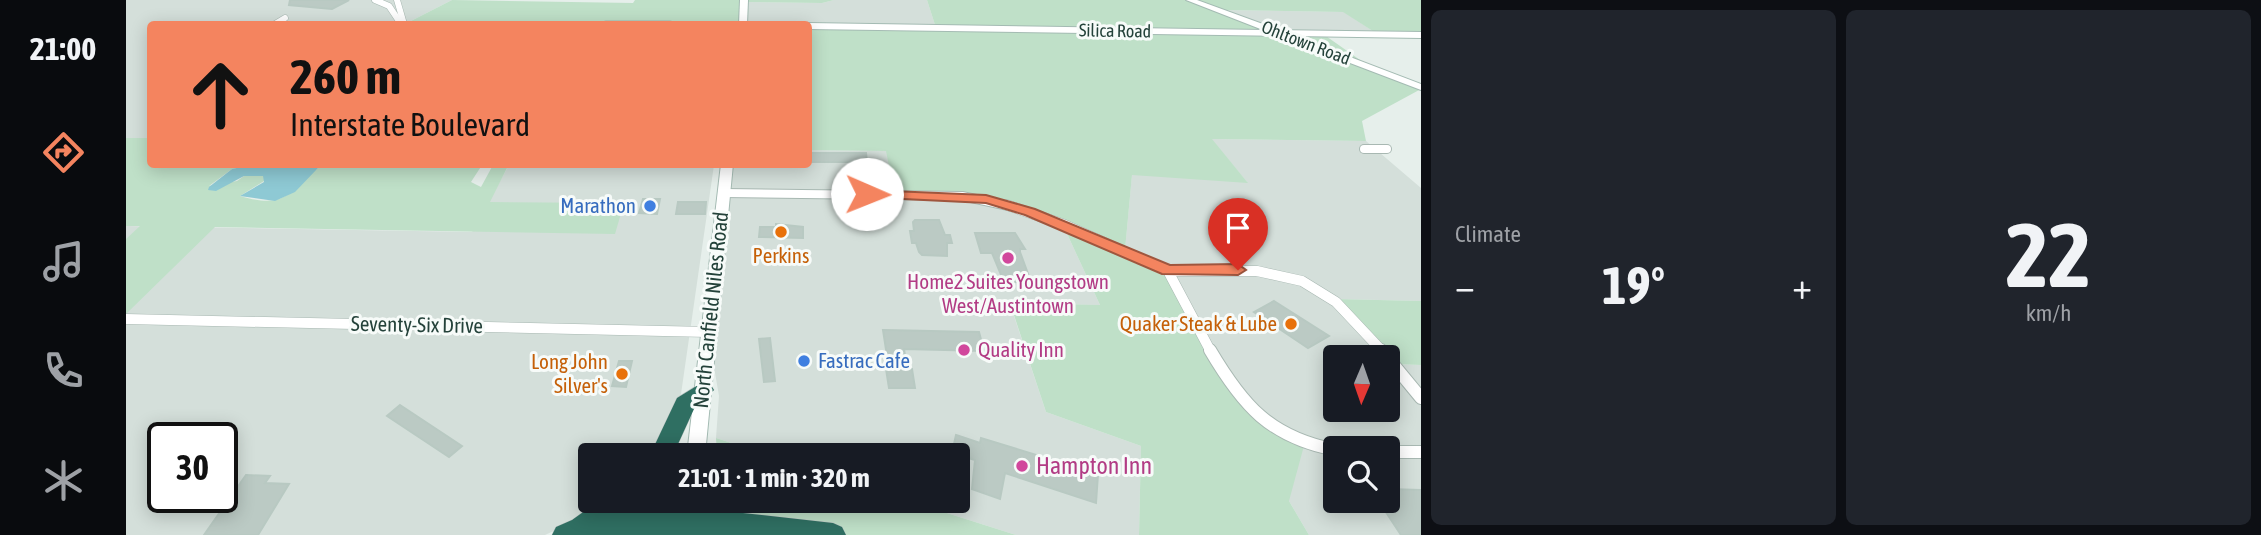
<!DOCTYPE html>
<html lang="en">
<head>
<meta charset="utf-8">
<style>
	:root { --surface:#171b24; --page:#20242c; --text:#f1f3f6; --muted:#9ea1a6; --accent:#f4845f }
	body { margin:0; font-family:"Asap Condensed",sans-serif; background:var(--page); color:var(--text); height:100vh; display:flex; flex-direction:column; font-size:26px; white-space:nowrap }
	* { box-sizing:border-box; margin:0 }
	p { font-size:23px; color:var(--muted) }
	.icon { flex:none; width:38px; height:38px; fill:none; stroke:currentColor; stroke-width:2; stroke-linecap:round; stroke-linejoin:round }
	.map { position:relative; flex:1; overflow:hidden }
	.panel { display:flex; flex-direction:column; gap:10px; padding:10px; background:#0d0f14; width:840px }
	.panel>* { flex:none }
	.banner { position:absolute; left:21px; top:21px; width:665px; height:147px; border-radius:7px; box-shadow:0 4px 18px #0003; background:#f4845f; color:#111; overflow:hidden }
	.needle { width:46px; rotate:182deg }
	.controls { position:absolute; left:1197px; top:345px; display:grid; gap:14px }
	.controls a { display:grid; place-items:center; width:77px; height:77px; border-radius:7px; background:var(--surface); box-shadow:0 4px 18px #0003; font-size:35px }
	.speed { position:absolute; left:21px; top:422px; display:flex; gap:14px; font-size:35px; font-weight:700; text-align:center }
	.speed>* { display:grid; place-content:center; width:91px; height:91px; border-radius:50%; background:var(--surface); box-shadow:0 4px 18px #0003; line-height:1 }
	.speed .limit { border:4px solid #111; border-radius:10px; background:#fff; color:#111 }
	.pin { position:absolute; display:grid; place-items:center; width:60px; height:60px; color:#fff; margin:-72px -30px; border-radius:50% 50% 50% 0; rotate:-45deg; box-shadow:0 0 7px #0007 }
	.pin .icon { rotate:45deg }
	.me { position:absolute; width:77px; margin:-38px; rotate:91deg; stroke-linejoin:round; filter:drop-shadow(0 0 5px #0008) }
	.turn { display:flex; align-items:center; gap:24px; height:147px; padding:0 28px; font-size:32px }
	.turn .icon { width:91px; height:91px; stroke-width:2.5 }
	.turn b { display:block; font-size:49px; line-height:60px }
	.big { font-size:52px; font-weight:700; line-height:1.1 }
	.panel .card { flex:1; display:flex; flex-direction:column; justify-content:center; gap:10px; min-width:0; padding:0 24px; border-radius:10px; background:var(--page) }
	.panel .dial { align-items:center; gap:0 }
	.dial b { font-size:91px; line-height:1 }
	.heat { display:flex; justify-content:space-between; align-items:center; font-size:38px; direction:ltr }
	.panel .tiles { flex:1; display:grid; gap:10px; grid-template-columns:repeat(2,1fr) }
	.trip { position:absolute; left:452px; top:443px; width:392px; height:70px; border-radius:7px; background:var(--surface); box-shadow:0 4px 18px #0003; font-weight:700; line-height:70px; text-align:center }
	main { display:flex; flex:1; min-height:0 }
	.tabs { display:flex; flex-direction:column; width:126px; justify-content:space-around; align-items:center; background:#090b0e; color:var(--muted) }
	.tabs .icon { width:49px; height:49px }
	.tabs .selected { color:var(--accent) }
	.tabs b { font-size:32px; color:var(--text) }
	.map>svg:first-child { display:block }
	.built { fill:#d4dfda; fill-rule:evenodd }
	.green { fill:#bfe0c8 }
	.water { fill:#8ec9d4 }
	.building { fill:#bbcac4; stroke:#b8c9c2; stroke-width:2 }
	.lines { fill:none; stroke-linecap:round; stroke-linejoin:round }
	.street-far3-casing { stroke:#a8b8b2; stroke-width:7 }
	.street-far2-casing { stroke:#a8b8b2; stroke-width:10 }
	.street-far1-casing { stroke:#a8b8b2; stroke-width:11 }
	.street-casing { stroke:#a8b8b2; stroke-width:14 }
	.secondary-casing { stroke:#a4bbb3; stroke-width:2 }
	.highway-casing { stroke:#c2cac8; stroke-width:1 }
	.street-far3 { stroke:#fff; stroke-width:6 }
	.street-far2 { stroke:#fff; stroke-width:8 }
	.street-far1 { stroke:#fff; stroke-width:10 }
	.street { stroke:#fff; stroke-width:12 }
	.secondary { fill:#fff; fill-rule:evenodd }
	.highway { fill:#2f6f62; fill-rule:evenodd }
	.route { fill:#f4845f; stroke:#9f563e; stroke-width:2 }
	.shop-dot { fill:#3f7fe0; stroke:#f7fbf9; stroke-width:2.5 }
	.food-dot { fill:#e8710a; stroke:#f7fbf9; stroke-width:2.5 }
	.hotel-dot { fill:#d1479c; stroke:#f7fbf9; stroke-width:2.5 }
	.labels { text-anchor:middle; stroke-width:6; stroke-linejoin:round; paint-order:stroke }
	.far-street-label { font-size:18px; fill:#24423a; stroke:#f7fbf9 }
	.shop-label { font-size:21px; fill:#366cbe; stroke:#f7fbf9; text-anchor:end }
	.food-label { font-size:21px; fill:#c56008; stroke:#f7fbf9; text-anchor:end }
	.hotel-label { font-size:21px; fill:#b23c85; stroke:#f7fbf9 }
	.street-label { font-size:21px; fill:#24423a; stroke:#f7fbf9 }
	.near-hotel-label { font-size:24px; fill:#b23c85; stroke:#f7fbf9; text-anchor:start }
</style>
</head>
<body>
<main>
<nav class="tabs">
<b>21:00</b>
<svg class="icon selected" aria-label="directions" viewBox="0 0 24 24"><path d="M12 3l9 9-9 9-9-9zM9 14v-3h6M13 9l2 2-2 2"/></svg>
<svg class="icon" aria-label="music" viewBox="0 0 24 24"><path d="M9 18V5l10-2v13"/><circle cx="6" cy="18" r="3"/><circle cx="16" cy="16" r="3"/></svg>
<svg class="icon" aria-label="phone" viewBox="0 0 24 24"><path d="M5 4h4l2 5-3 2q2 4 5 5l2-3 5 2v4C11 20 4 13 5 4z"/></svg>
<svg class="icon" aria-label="climate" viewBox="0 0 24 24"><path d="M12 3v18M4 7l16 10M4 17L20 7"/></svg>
</nav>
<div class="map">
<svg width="1295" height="535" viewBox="0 0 1295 535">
	<rect width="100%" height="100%" fill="#e6efeb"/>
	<g class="built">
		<path d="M 0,0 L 326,0 L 279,24 L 24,24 L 24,138 L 0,138 Z"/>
		<path d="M 708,0 L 801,0 L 810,28 L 617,24 L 618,2 L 696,3 Z"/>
		<path d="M 1092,10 L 1218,12 L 1253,35 L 1153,33 Z"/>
		<path d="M 1085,139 L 1240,141 L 1295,188 L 1295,301 L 1211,299 L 1261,357 L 1209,357 L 1209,410 L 1262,410 L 1262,358 L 1267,364 L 1295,365 L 1295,535 L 1183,535 L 1163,501 L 1144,426 L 999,250 L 1006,174 L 1121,182 ZM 1209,448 L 1262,448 L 1262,500 L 1209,500 Z"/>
		<path d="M 683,150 L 760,151 L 836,196 L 937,225 L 974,305 L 884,304 L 920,412 L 1015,446 L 1013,535 L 890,535 L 783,501 L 831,500 L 831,455 L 643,455 L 590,438 L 593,396 L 582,332 L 601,165 L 682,164 Z"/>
		<path d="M 383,165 L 588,165 L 555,394 L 546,421 L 526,455 L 464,455 L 464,500 L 480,501 L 458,517 L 419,535 L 0,535 L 0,226 L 346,232 ZM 37,438 L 96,438 L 96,497 L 37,497 Z"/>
	</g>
	<g class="green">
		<path d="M 326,0 L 507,3 L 509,0 L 708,0 L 696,3 L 619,2 L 617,24 L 279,24 Z"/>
		<path d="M 801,0 L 1295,0 L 1295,35 L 1253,35 L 1217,12 L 1095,10 L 1153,33 L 1197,34 L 1244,67 L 1295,89 L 1236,121 L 1240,141 L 1086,139 L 1122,183 L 1006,175 L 999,250 L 1042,271 L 1107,390 L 1179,442 L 1163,501 L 1183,535 L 1013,535 L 1015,446 L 920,412 L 884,303 L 974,305 L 937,225 L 872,201 L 769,195 L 760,151 L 683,150 L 683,26 L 810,28 Z"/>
		<path d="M 0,138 L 24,138 L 24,164 L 128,165 L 106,169 L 83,186 L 111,181 L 118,176 L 138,176 L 138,181 L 114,196 C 158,209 162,194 192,168 L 190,165 L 356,165 L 345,182 L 355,187 L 367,165 L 383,164 L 364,202 L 498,203 L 489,234 L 89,227 L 0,314 L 0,239 L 14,226 L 0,226 Z"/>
		<path d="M 1209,299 L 1295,301 L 1295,365 L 1267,364 Z"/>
		<path d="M 590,438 L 643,455 L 591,455 Z"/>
		<path d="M 595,501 L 783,501 L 890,535 L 707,535 L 617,525 L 595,505 Z"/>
	</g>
	<path class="water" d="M 129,164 L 171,165 L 173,168 L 190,165 L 192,168 L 169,192 L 149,201 L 114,196 L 138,182 L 137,176 L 118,176 L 90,191 L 82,190 L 83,187 L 106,169 Z"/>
	<g class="building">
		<path d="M 164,0 L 223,0 L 206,9 L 163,5 Z"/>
		<path d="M 682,153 L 740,153 L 741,162 L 682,162 Z"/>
		<path d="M 517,199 L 534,199 L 531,214 L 513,213 Z"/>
		<path d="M 552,202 L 580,202 L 579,214 L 550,214 Z"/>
		<path d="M 789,220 L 813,220 L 819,235 L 824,235 L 826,243 L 821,243 L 821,256 L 796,255 L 793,252 L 790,243 L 786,243 L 784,231 L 788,231 L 787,222 Z"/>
		<path d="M 650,224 L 677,227 L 677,238 L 633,237 L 634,227 L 650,227 Z"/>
		<path d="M 849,233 L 889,233 L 899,249 L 894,249 L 894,252 L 905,282 L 878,282 L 866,253 L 855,253 Z"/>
		<path d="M 1148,301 L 1203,336 L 1182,348 L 1128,312 Z"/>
		<path d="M 757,330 L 853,332 L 858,351 L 778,349 L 781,369 L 786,369 L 789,388 L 763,388 L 760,369 L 763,369 Z"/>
		<path d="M 644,338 L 649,381 L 638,382 L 633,339 Z"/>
		<path d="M 493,361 L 506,361 L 500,387 L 486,386 Z"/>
		<path d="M 274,405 L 336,446 L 323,457 L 261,416 Z"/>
		<path d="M 830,435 L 854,443 L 855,438 L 972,474 L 970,503 L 879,473 L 874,499 L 846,489 L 849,460 L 826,453 Z"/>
		<path d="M 120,475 L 144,476 L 139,483 L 163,484 L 132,535 L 78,535 Z"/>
		<path d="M 1262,489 L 1295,490 L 1295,535 L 1275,535 L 1252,500 L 1262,500 Z"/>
	</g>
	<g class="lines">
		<defs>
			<g id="street-far3">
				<path d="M 249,0 L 263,6 L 275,24"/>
				<path d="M 271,0 L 278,24"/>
				<path d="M 149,24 L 159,18"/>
				<path d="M 480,24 L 544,24"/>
			</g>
			<g id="street-far2">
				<path d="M 1238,149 L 1261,149"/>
				<path d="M 598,193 L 836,196 L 887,207"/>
			</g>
			<g id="street-far1">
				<path d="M 881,205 L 939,225 L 1042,271 L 1131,271 L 1176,281 L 1210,302 L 1257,352"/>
				<path d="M 1042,271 L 1085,352"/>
				<path d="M 0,319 L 582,332"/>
			</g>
			<g id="street">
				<path d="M 1084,350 C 1117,406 1144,437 1209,450"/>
				<path d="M 1255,350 L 1261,357"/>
				<path d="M 1262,358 L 1295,398"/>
				<path d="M 1262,452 L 1295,452"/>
			</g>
			<g id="secondary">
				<path d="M 614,0 L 622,0 L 621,24 L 613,24 Z"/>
				<path d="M 1060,0 L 1071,0 L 1145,27 L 1145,30 L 1295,32 L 1295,38 L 1169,36 L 1295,84 L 1295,90 L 1161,39 L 1161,36 L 682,29 L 682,24 L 679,24 L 682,23 L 1137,30 Z"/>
				<path d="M 595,164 L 607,164 L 579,455 L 561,455 Z"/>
				<path d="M 556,500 L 576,500 L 573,535 L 553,535 Z"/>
			</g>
			<g id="highway">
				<path d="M 577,382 L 584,384 L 588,390 L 568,409 L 547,455 L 524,455 L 551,398 Z"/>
				<path d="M 474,500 L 506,500 L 503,508 L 495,513 L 617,513 L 707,523 L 716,527 L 720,535 L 426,535 L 430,527 L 446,520 Z"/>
			</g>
		</defs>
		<use href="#street-far3" class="street-far3-casing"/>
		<use href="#street-far2" class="street-far2-casing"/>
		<use href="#street-far1" class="street-far1-casing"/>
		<use href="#street" class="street-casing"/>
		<use href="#secondary" class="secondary-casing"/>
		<use href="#highway" class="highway-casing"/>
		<use href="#street-far3" class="street-far3"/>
		<use href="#street-far2" class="street-far2"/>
		<use href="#street-far1" class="street-far1"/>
		<use href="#street" class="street"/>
		<use href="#secondary" class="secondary"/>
		<use href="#highway" class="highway"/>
	</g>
	<path class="route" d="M 741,190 L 860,195 L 909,209 L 1044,265 L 1112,264 L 1120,270 L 1112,275 L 1036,274 L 899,215 L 860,203 L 736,197 L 736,191 Z"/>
	<g class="shop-dot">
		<circle cx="524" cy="206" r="7"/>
		<circle cx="678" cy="361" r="7"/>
	</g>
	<g class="food-dot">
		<circle cx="655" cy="232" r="7"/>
		<circle cx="1165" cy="324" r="7"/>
		<circle cx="496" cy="374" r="7"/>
	</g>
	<g class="hotel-dot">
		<circle cx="882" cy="258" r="7"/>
		<circle cx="838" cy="350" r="7"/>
		<circle cx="896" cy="466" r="7"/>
	</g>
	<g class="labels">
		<g class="far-street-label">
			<text transform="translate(989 31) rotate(1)" y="6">Silica Road</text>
			<text transform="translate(1180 43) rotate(21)" y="6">Ohltown Road</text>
		</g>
		<g class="shop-label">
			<text x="510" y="213">Marathon</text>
			<text x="692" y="368" text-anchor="start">Fastrac Cafe</text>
		</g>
		<g class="food-label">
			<text x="655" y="263" text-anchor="middle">Perkins</text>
			<text x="1151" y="331">Quaker Steak &amp; Lube</text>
			<text x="482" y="369">Long John<tspan x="482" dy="24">Silver's</tspan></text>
		</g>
		<g class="hotel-label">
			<text x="882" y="289">Home2 Suites Youngstown<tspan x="882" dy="24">West/Austintown</tspan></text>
			<text x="852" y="357" text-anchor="start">Quality Inn</text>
		</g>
		<g class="street-label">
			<text transform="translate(585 310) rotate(-84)" y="7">North Canfield Niles Road</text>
			<text transform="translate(291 325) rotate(1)" y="7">Seventy-Six Drive</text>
		</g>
		<g class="near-hotel-label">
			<text x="910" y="474">Hampton Inn</text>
		</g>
	</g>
</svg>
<div class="controls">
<a><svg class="needle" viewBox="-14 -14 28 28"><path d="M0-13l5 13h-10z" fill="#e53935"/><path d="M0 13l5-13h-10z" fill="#9ea1a6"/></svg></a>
<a><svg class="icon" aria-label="search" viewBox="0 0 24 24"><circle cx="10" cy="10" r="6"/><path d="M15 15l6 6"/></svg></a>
</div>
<div class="speed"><div class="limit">30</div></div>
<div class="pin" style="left:1112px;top:270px;background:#d93025"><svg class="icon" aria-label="arrive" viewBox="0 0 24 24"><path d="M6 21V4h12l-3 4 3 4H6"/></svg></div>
<svg class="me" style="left:741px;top:194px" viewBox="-20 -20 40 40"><circle r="19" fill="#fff"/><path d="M0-13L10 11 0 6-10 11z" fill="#f4845f"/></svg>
<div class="trip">21:01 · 1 min · 320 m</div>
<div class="banner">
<div class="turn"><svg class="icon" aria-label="ahead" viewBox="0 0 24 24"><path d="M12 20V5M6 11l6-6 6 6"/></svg><div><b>260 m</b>Interstate Boulevard</div></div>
</div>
</div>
<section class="panel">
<div class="tiles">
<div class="card"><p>Climate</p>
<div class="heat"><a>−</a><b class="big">19°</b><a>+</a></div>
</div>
<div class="card dial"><b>22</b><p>km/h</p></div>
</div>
</section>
</main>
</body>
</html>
